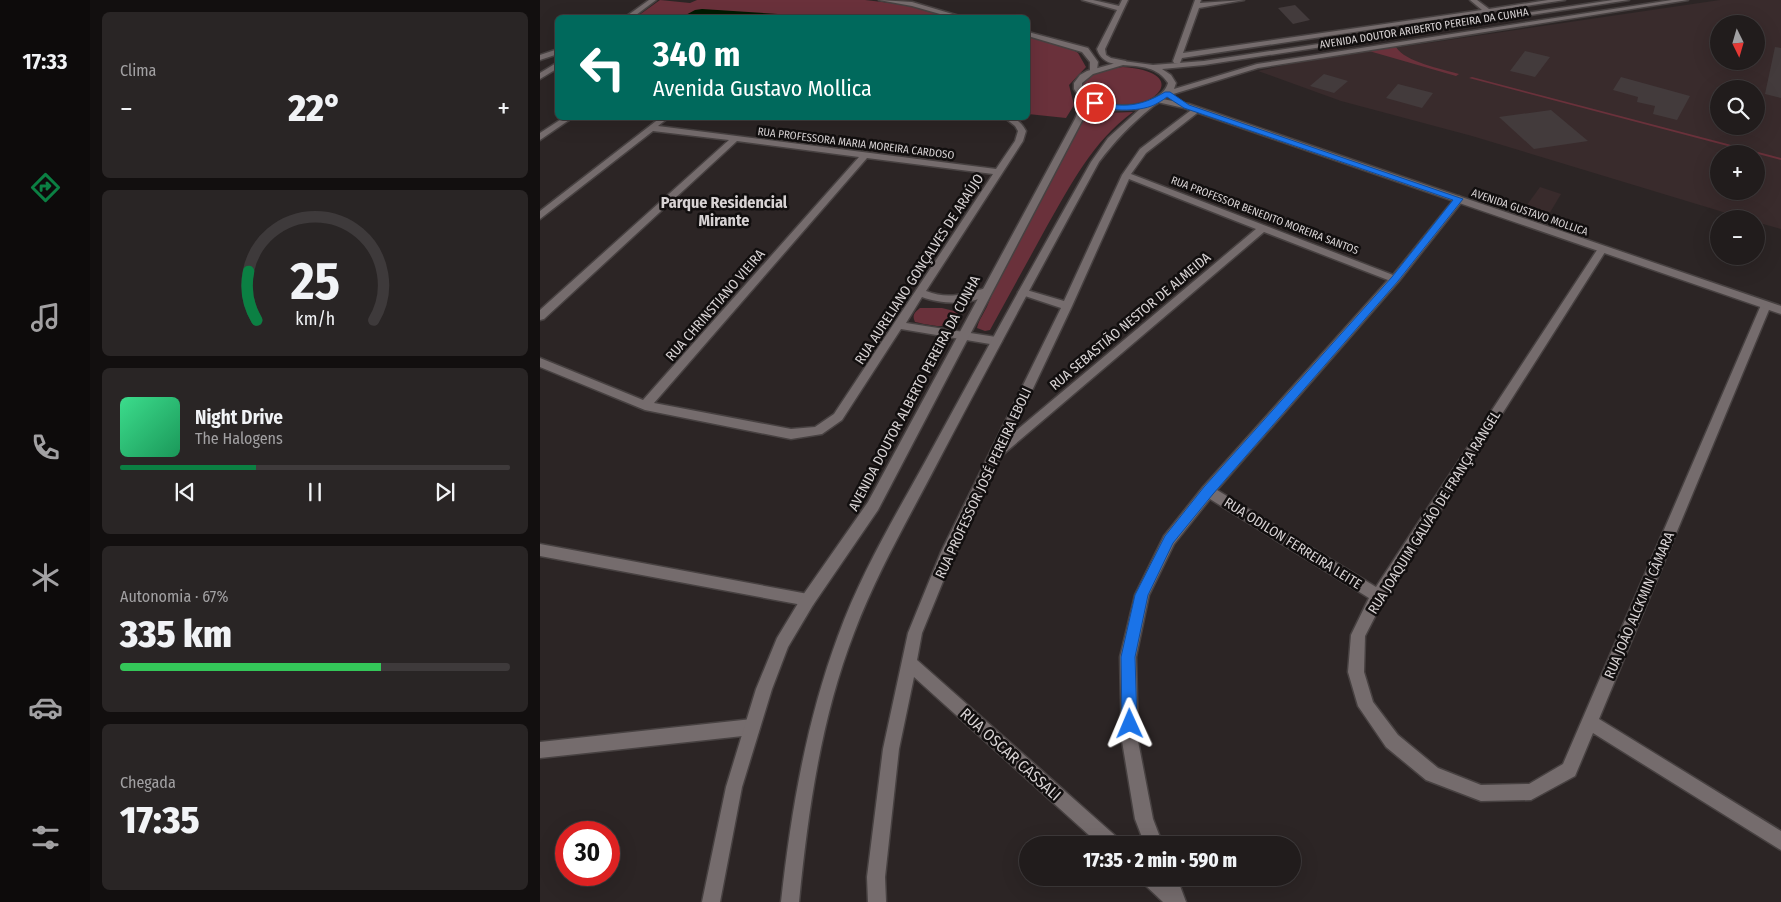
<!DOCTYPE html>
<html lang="pt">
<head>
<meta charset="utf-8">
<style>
	:root { --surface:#211c1c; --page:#292525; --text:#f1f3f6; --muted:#a2a1a3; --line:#3e3a3b; --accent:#0b8043 }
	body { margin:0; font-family:"Fira Sans Condensed",sans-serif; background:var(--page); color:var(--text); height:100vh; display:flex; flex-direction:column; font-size:19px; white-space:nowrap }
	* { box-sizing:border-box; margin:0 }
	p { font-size:16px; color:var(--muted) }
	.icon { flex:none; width:28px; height:28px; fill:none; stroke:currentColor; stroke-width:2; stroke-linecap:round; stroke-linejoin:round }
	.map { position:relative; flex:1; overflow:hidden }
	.drawer { display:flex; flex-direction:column; gap:12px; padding:12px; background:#120f0f; width:450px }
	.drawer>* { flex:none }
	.banner { position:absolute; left:15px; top:15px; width:475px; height:105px; border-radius:8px; box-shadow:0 5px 20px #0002,0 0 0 1px var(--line); background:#00695c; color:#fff; overflow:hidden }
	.needle { width:32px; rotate:175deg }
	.controls { position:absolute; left:1170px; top:15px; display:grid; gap:10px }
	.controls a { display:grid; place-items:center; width:55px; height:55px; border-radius:50%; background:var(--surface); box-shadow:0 5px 20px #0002,0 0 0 1px var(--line); font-size:25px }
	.speed { position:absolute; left:15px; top:821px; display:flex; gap:10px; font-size:25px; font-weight:700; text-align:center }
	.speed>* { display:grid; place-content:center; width:65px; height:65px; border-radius:50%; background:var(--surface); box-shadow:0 5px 20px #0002,0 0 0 1px var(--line); line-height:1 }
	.speed .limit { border:8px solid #d22; background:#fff; color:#111 }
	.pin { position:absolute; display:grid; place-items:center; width:42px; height:42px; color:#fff; margin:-21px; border:2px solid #fff; border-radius:50%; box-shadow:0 1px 5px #0007 }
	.me { position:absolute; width:55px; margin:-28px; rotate:359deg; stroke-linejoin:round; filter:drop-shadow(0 0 4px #0008) }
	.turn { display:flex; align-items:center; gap:18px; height:105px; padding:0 15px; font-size:22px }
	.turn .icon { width:65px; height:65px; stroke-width:2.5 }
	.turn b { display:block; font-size:35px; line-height:42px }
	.big { font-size:38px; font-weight:800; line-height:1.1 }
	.drawer .card { flex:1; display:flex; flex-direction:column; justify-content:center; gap:8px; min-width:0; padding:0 18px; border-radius:8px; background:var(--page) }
	.drawer .dial { align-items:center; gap:0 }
	.dial svg { height:130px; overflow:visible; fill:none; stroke:var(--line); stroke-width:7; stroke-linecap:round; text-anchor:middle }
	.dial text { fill:var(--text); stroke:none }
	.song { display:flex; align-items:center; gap:15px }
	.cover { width:60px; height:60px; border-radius:8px; background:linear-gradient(135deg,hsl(150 70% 55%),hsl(150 70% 35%)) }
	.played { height:5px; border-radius:2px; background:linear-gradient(90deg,var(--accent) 35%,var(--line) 35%) }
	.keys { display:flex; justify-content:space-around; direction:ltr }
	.heat { display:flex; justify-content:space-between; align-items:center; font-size:28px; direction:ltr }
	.charge { height:8px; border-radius:4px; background:linear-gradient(90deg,#34c759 67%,var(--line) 0) }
	.trip { position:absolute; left:479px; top:836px; width:282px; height:50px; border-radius:25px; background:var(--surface); box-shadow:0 5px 20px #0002,0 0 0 1px var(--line); font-weight:800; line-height:50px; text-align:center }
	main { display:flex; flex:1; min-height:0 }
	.menu { display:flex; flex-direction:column; width:90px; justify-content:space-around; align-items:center; background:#0d0b0b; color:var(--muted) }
	.menu .icon { width:35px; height:35px }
	.menu .selected { color:var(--accent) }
	.menu b { font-size:22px; color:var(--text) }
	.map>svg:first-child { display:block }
	.built { fill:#392b2c; fill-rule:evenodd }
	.green { fill:#6a313b }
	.water { fill:#001900 }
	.building { fill:#433b3c }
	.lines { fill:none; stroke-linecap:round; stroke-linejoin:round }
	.minor-casing { stroke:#474141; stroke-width:3 }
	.tertiary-casing { stroke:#474141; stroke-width:3 }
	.secondary-casing { stroke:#474141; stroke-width:3 }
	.minor { fill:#756c6d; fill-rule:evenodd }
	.tertiary { fill:#756c6d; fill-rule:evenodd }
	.secondary { fill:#756c6d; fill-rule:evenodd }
	.route { fill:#1a73e8; stroke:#114b97 }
	.labels { text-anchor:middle; stroke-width:5; stroke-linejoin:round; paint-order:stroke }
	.far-street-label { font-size:11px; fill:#d8d3d4; stroke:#120f0f }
	.street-label { font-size:14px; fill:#d8d3d4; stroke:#120f0f }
	.far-district-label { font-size:16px; font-weight:bold; fill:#d8d3d4; stroke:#120f0f }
	.near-street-label { font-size:16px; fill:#d8d3d4; stroke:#120f0f }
</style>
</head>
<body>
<main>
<nav class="menu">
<b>17:33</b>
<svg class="icon selected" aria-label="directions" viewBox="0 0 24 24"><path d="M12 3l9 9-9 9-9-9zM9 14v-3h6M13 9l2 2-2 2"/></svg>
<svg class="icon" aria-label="music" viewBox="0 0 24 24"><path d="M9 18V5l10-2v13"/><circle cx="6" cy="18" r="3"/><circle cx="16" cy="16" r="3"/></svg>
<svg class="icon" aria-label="phone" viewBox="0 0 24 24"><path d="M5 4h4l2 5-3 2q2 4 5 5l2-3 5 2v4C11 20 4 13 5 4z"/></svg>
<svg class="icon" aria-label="climate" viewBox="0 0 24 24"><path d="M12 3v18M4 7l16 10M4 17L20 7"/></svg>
<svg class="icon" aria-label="car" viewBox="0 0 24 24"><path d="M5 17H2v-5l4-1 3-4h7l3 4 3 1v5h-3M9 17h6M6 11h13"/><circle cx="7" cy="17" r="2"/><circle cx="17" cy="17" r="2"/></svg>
<svg class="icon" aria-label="filters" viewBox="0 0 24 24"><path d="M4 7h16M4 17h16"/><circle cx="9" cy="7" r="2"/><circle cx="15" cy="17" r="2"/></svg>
</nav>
<section class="drawer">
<div class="card"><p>Clima</p>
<div class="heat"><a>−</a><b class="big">22°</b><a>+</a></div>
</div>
<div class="card dial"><svg viewBox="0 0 100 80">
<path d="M14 69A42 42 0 1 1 86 69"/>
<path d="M14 69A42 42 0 0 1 9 39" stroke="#0b8043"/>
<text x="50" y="56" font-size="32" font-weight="700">25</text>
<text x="50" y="72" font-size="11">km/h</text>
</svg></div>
<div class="card">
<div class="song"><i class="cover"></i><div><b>Night Drive</b><p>The Halogens</p></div></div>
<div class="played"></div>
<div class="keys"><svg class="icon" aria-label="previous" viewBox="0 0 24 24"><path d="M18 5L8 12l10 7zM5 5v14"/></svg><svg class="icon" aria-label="pause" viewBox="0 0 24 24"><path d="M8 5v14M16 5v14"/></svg><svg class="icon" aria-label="next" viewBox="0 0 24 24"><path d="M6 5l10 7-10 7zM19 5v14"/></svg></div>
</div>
<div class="card"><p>Autonomia · 67%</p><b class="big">335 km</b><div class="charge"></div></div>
<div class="card"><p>Chegada</p><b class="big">17:35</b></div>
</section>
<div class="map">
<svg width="1241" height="902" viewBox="0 0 1241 902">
	<rect width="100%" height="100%" fill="#2c2525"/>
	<g class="built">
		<path d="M 1180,0 L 1241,0 L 1241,229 L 1216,222 L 1216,219 L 1206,219 L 932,136 L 801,101 L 718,71 L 759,62 ZM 1179,24 L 1216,24 L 1216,61 L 1179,61 ZM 1179,89 L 1216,89 L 1216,126 L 1179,126 ZM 1179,154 L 1216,154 L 1216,191 L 1179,191 Z"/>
		<path d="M 1000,187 L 1021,194 L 1005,221 L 981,213 Z"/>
	</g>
	<g class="green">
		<path d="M 120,0 L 150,3 L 157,0 L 325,0 L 368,5 L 415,17 L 95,18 Z"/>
		<path d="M 488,37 L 529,47 L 538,53 L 546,67 L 529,85 L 534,105 L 526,118 L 488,114 Z"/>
		<path d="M 856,47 C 865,62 902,69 919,74 L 916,76 L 829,51 Z"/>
		<path d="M 583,67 C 661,73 605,122 554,101 C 549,99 542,94 541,88 C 540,70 572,68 583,67 Z"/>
		<path d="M 932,77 L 1241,158 L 1241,160 L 929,78 Z"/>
		<path d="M 548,107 C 562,113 578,113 593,112 C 552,142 532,183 507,226 C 488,261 469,295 450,330 L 445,331 L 437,328 C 439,319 445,312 448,304 C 475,236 513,172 548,107 Z"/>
		<path d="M 380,308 L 402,308 L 418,312 C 416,333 390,325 375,322 C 372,315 374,313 380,308 Z"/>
	</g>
	<path class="water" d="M 162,9 L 285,17 L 142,17 L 155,10 Z"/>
	<g class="building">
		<path d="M 755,5 L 770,20 L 753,24 L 738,8 Z"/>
		<path d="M 1235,47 L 1241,48 L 1241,98 L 1225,94 Z"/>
		<path d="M 985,51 L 1010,57 L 995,77 L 970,71 Z"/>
		<path d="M 784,74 L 808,81 L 794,93 L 770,86 Z"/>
		<path d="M 1081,77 L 1150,96 L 1137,120 L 1113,114 L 1115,106 L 1097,102 L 1098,97 L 1073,90 Z"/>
		<path d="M 858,84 L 893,93 L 882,108 L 846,98 Z"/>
		<path d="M 1011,110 L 1048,141 L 994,149 L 959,117 Z"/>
	</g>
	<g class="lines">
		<defs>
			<g id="minor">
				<path d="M 109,0 L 116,0 L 92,18 L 84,18 Z"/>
				<path d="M 339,0 L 372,2 L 426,18 L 414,18 L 372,6 Z"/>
				<path d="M 542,0 L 553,0 L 579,6 L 582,0 L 588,0 L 565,49 L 566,55 L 571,58 L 586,61 L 586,65 C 573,65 561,62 557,49 L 577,10 Z"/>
				<path d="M 655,0 L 661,0 L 660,3 L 704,0 L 659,8 L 643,53 L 942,10 L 930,0 L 937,0 L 949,9 L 1008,0 L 1025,0 L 642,58 L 640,63 L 634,63 L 633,61 Z"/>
				<path d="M 488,32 L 548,48 L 558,62 L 557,70 L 550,72 L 550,62 L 542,52 L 488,36 Z"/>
				<path d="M 18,49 L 18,54 L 0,60 L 0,55 Z"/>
				<path d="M 18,62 L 18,68 L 0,79 L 0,73 Z"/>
				<path d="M 654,108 L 661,110 L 606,153 L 591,174 L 853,275 L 916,197 L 919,196 L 924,199 L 859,281 L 677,490 L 836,587 L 1059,247 L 1062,246 L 1067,249 L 843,601 L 825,636 L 824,672 L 833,702 L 858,735 L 898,768 L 941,785 L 989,784 L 1023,764 L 1221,305 L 1226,302 L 1230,303 L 1231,305 L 1059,719 L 1241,831 L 1241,850 L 1053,733 L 1035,776 L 991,800 L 941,801 L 886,780 L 846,747 L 818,706 L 808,672 L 811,635 L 829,598 L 670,499 L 634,544 L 609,595 L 596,657 L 598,741 L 613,819 L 623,845 L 605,845 L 595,819 L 582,741 L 580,657 L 595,595 L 624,536 L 663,487 L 848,280 L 724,232 L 460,457 L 415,552 L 382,633 L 377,660 L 579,839 L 582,845 L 560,845 L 374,677 L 359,749 L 345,877 L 346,902 L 328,902 L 327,877 L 343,749 L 368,633 L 401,552 L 521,308 L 479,294 L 478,292 L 483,289 L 524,301 L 582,175 L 600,149 ZM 589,179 L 716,229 L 471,435 L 532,306 Z"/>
				<path d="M 23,118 L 32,118 L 0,140 L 0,133 Z"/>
				<path d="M 120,118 L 128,118 L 118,126 L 456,169 L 475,141 L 478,131 L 475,126 L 465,118 C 476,117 481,122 486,131 L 483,141 L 386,291 C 408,300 424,294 446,288 L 451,291 C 436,307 400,304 382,297 L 366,323 L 456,337 L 462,341 L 460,344 L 456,345 L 361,329 L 302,420 L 282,434 L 251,439 L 105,410 L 0,367 L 0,358 L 103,400 L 319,157 L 197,141 L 4,319 L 0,320 L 0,310 L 189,140 L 113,131 L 0,219 L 0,211 ZM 327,158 L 453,174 L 294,414 L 275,427 L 251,429 L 114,403 Z"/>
				<path d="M 0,544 L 268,594 L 273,595 L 275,600 L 273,605 L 268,606 L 0,556 Z"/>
				<path d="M 212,719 L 218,721 L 220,727 L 218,733 L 212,735 L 0,758 L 0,742 Z"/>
				<path d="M 601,878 L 637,878 L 646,902 L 623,902 L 604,884 Z"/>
			</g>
			<path id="tertiary" d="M 617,98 L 649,104 L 1241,306 L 1241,314 L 644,108 L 617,102 Z"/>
			<path id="secondary" d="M 1073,0 L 1089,0 L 664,65 L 622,69 L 631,75 L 636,83 L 634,89 L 717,64 L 1132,0 L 1148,0 L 718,68 L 630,95 C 624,100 617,103 611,108 C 591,124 574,142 559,162 C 505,261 452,359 400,458 C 370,516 337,572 314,633 C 281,718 268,811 259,902 L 241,902 C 251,812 266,722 298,636 C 320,575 354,518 385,462 C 440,361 495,261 551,162 L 568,138 L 600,109 L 573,110 L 548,104 L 543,119 L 338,510 L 273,605 L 248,647 L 232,689 L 202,787 L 180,902 L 162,902 L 186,787 L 216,689 L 237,638 L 263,595 L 328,502 L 535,119 L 540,106 L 540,98 L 534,89 L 534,83 L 540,75 L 547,71 L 583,61 L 613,65 L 664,61 ZM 583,65 C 600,66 618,67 628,83 C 620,113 541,113 542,83 L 553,74 Z"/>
		</defs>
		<use href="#minor" class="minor-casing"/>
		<use href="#tertiary" class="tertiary-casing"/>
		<use href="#secondary" class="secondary-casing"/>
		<use href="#minor" class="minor"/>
		<use href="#tertiary" class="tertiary"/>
		<use href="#secondary" class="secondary"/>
	</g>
	<path class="route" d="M 625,92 L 630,92 L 649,105 L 923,199 L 858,281 L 673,494 L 633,543 L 608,595 L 595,657 L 597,724 L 595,729 L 590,731 L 584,729 L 582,724 L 581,657 L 595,595 L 625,536 L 664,487 L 852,277 L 913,200 L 644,108 L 627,97 C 623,100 618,103 614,105 C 599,112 565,112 551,103 L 555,101 C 583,108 600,107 625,92 Z"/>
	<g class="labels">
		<g class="far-street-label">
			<text transform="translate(884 28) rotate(-9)" y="4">AVENIDA DOUTOR ARIBERTO PEREIRA DA CUNHA</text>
			<text transform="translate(316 143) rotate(7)" y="4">RUA PROFESSORA MARIA MOREIRA CARDOSO</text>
			<text transform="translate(990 212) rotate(19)" y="4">AVENIDA GUSTAVO MOLLICA</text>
			<text transform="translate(725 215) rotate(21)" y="4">RUA PROFESSOR BENEDITO MOREIRA SANTOS</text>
		</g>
		<g class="street-label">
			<text transform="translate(379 269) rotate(-57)" y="5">RUA AURELIANO GONÇALVES DE ARAÚJO</text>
			<text transform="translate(175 305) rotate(-49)" y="5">RUA CHRINSTIANO VIEIRA</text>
			<text transform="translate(590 321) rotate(-40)" y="5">RUA SEBASTIÃO NESTOR DE ALMEIDA</text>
			<text transform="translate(374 393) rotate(-62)" y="5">AVENIDA DOUTOR ALBERTO PEREIRA DA CUNHA</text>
			<text transform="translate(443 483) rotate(-65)" y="5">RUA PROFESSOR JOSÉ PEREIRA EBOLI</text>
			<text transform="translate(894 512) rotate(-58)" y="5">RUA JOAQUIM GALVÃO DE FRANÇA RANGEL</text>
			<text transform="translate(753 543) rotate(32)" y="5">RUA ODILON FERREIRA LEITE</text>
			<text transform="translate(1099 605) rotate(-67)" y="5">RUA JOÃO ALCKMIN CÂMARA</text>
		</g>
		<g class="far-district-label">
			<text x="184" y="208">Parque Residencial<tspan x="184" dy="18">Mirante</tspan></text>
		</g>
		<g class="near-street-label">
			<text transform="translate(471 754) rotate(42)" y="6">RUA OSCAR CASSALI</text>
		</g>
	</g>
</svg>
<div class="controls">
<a><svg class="needle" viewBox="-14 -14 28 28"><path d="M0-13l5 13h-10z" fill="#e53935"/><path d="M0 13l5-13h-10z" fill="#a2a1a3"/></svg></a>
<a><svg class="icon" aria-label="search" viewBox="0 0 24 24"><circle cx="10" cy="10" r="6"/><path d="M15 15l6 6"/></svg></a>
<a>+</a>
<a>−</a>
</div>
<div class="speed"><div class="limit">30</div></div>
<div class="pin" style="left:555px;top:103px;background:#d93025"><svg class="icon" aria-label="arrive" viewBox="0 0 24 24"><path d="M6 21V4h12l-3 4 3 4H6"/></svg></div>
<svg class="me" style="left:590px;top:724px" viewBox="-20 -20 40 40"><path d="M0-17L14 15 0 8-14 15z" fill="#1a73e8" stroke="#fff" stroke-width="4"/></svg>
<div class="trip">17:35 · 2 min · 590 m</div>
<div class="banner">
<div class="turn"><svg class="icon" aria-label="left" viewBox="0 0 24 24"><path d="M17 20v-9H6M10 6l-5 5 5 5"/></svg><div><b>340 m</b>Avenida Gustavo Mollica</div></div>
</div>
</div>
</main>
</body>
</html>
